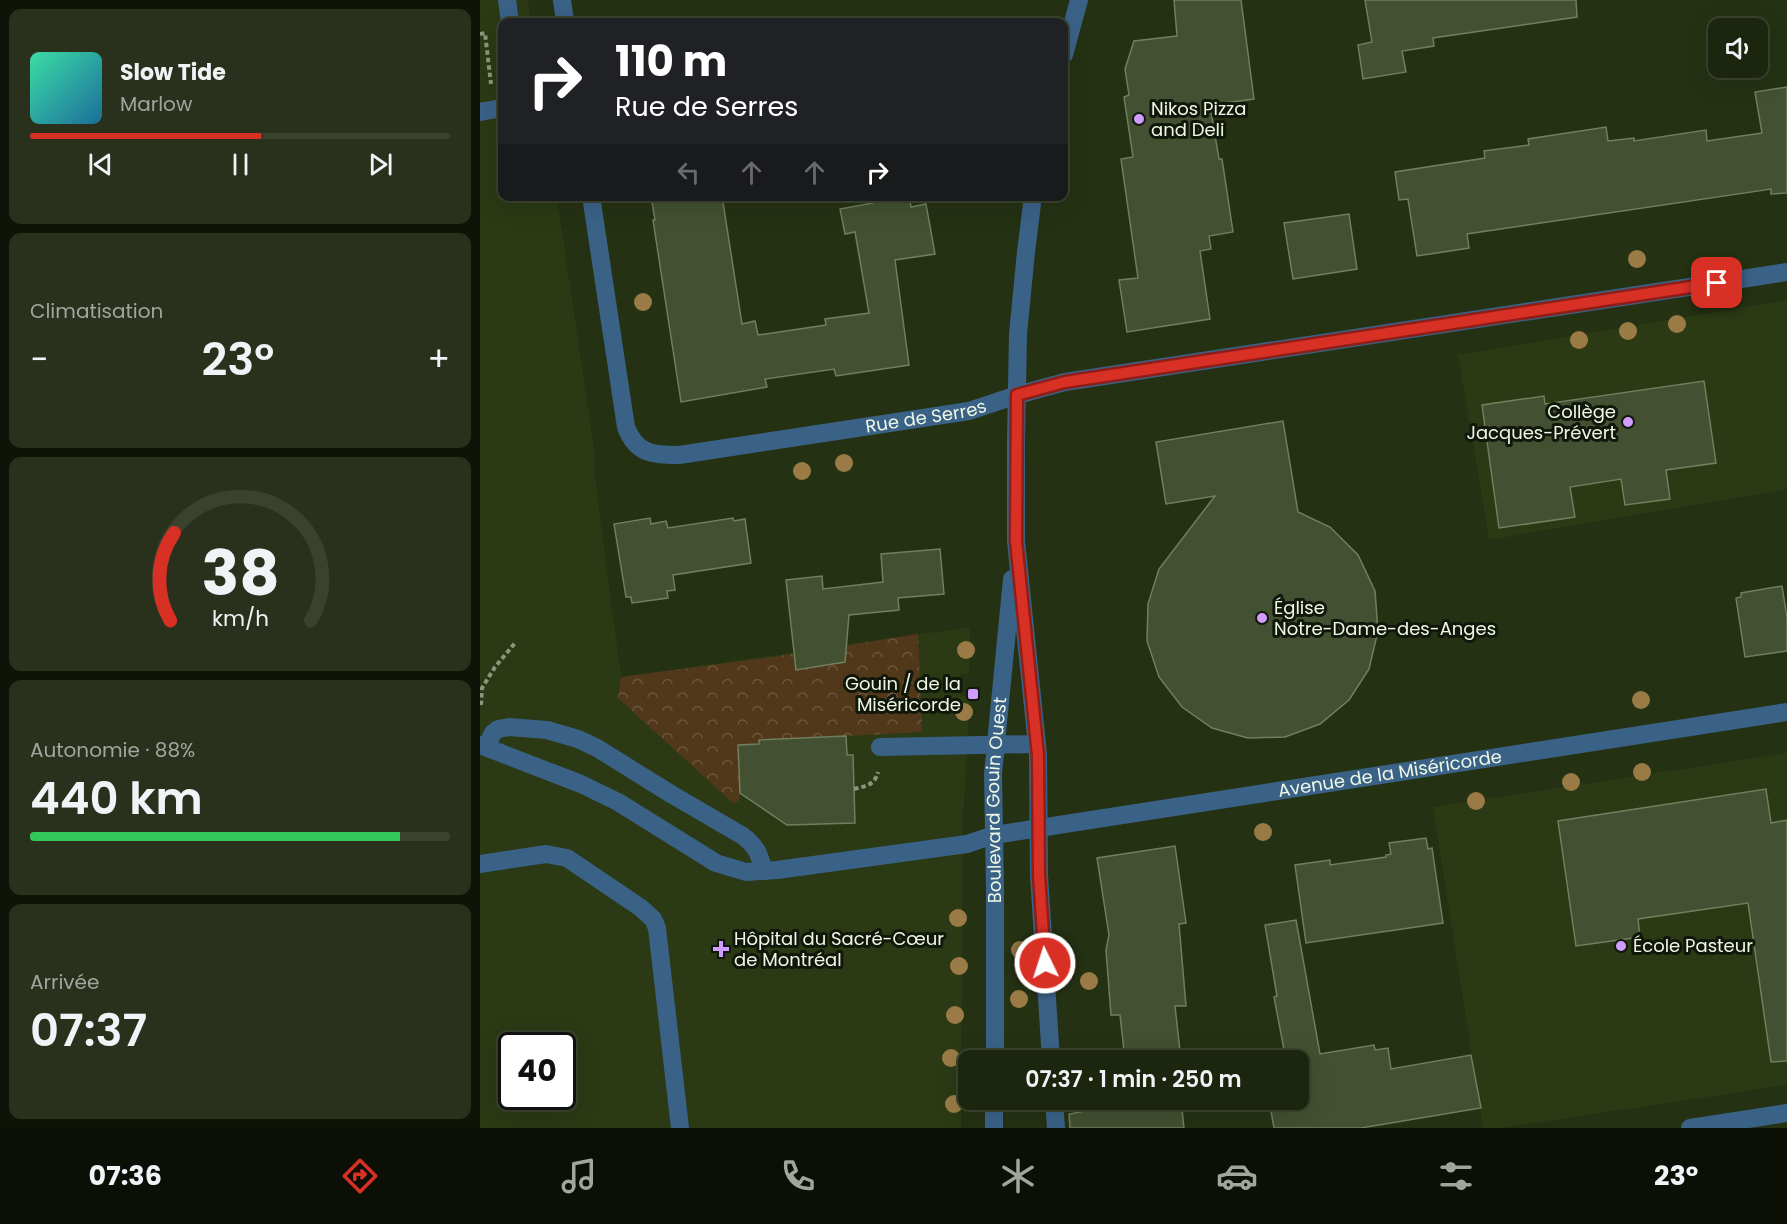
<!DOCTYPE html>
<html lang="fr">
<head>
<meta charset="utf-8">
<style>
	:root { --surface:#1c250e; --page:#29311c; --text:#f1f3f6; --muted:#a0a59e; --line:#3a422e; --accent:#d93025 }
	body { margin:0; font-family:Poppins,sans-serif; background:var(--page); color:var(--text); height:100vh; display:flex; flex-direction:column; font-size:22px; white-space:nowrap }
	* { box-sizing:border-box; margin:0 }
	p { font-size:20px; color:var(--muted) }
	.icon { flex:none; width:33px; height:33px; fill:none; stroke:currentColor; stroke-width:2; stroke-linecap:round; stroke-linejoin:round }
	.map { position:relative; flex:1; overflow:hidden }
	.sheet { display:flex; flex-direction:column; gap:9px; padding:9px; background:#0f1408; width:480px }
	.sheet>* { flex:none }
	.hud { position:absolute; left:18px; top:18px; width:570px; height:183px; border-radius:12px; box-shadow:0 6px 24px #0002,0 0 0 2px var(--line); background:#202124; color:#fff; overflow:hidden }
	.controls { position:absolute; left:1228px; top:18px; display:grid; gap:12px }
	.controls a { display:grid; place-items:center; width:60px; height:60px; border-radius:12px; background:var(--surface); box-shadow:0 6px 24px #0002,0 0 0 2px var(--line); font-size:30px }
	.speed { position:absolute; left:18px; top:1032px; display:flex; gap:12px; font-size:30px; font-weight:700; text-align:center }
	.speed>* { display:grid; place-content:center; width:78px; height:78px; border-radius:50%; background:var(--surface); box-shadow:0 6px 24px #0002,0 0 0 2px var(--line); line-height:1 }
	.speed .limit { border:3px solid #111; border-radius:9px; background:#fff; color:#111 }
	.pin { position:absolute; display:grid; place-items:center; width:51px; height:51px; color:#fff; margin:-26px; border-radius:12px; box-shadow:0 3px 9px #0006 }
	.me { position:absolute; width:66px; margin:-33px; rotate:356deg; stroke-linejoin:round; filter:drop-shadow(0 0 4px #0008) }
	.turn { display:flex; align-items:center; gap:21px; height:126px; padding:0 18px; font-size:27px }
	.turn .icon { width:78px; height:78px; stroke-width:2.5 }
	.turn b { display:block; font-size:42px; line-height:51px }
	.lanes { display:flex; align-items:center; height:57px; padding:0 18px; background:#0003; justify-content:center; gap:30px; direction:ltr }
	.lanes .off { opacity:.35 }
	.big { font-size:45px; font-weight:600; line-height:1.1 }
	.sheet .card { flex:1; display:flex; flex-direction:column; justify-content:center; gap:9px; min-width:0; padding:0 21px; border-radius:12px; background:var(--page) }
	.sheet .dial { align-items:center; gap:0 }
	.dial svg { height:156px; overflow:visible; fill:none; stroke:var(--line); stroke-width:7; stroke-linecap:round; text-anchor:middle }
	.dial text { fill:var(--text); stroke:none }
	.song { display:flex; align-items:center; gap:18px }
	.cover { width:72px; height:72px; border-radius:9px; background:linear-gradient(135deg,hsl(160 70% 55%),hsl(200 70% 35%)) }
	.played { height:6px; border-radius:3px; background:linear-gradient(90deg,var(--accent) 55%,var(--line) 55%) }
	.keys { display:flex; justify-content:space-around; direction:ltr }
	.heat { display:flex; justify-content:space-between; align-items:center; font-size:33px; direction:ltr }
	.charge { height:9px; border-radius:4px; background:linear-gradient(90deg,#34c759 88%,var(--line) 0) }
	.trip { position:absolute; left:478px; top:1050px; width:351px; height:60px; border-radius:12px; background:var(--surface); box-shadow:0 6px 24px #0002,0 0 0 2px var(--line); font-weight:600; line-height:60px; text-align:center }
	.menu { display:flex; height:96px; justify-content:space-around; align-items:center; background:#0b0f06; color:var(--muted) }
	.menu .icon { width:42px; height:42px }
	.menu .current { color:var(--accent) }
	.menu b { font-size:27px; color:var(--text) }
	main { display:flex; flex:1; min-height:0 }
	.map>svg:first-child { display:block }
	.built { fill:#2b3914; fill-rule:evenodd }
	.forest { fill:url(#forest-crowns) }
	.building { fill:#435031; stroke:#707f5e; stroke-width:1.5 }
	.lines { fill:none; stroke-linecap:round; stroke-linejoin:round }
	.path { stroke:#8c967e; stroke-width:4; stroke-dasharray:4.5 3; stroke-linecap:butt }
	.minor { stroke:#3a6287; stroke-width:18 }
	.tree { fill:#9a7b46 }
	.route-casing { stroke:#8d1f18; stroke-width:15 }
	.route { stroke:#d93025; stroke-width:10 }
	.poi-dot { fill:#d09dff; stroke:#11170a; stroke-width:2 }
	.labels { text-anchor:middle; stroke-width:6; stroke-linejoin:round; paint-order:stroke }
	.poi-label { font-size:18px; fill:#eff7e5; stroke:#11170a; text-anchor:start }
	.street-label { font-size:18px; fill:#eff7e5; stroke:#11170a }
</style>
</head>
<body>
<main>
<section class="sheet">
<div class="card">
<div class="song"><i class="cover"></i><div><b>Slow Tide</b><p>Marlow</p></div></div>
<div class="played"></div>
<div class="keys"><svg class="icon" aria-label="previous" viewBox="0 0 24 24"><path d="M18 5L8 12l10 7zM5 5v14"/></svg><svg class="icon" aria-label="pause" viewBox="0 0 24 24"><path d="M8 5v14M16 5v14"/></svg><svg class="icon" aria-label="next" viewBox="0 0 24 24"><path d="M6 5l10 7-10 7zM19 5v14"/></svg></div>
</div>
<div class="card"><p>Climatisation</p>
<div class="heat"><a>−</a><b class="big">23°</b><a>+</a></div>
</div>
<div class="card dial"><svg viewBox="0 0 100 80">
<path d="M14 69A42 42 0 1 1 86 69"/>
<path d="M14 69A42 42 0 0 1 16 24" stroke="#d93025"/>
<text x="50" y="56" font-size="32" font-weight="700">38</text>
<text x="50" y="72" font-size="11">km/h</text>
</svg></div>
<div class="card"><p>Autonomie · 88%</p><b class="big">440 km</b><div class="charge"></div></div>
<div class="card"><p>Arrivée</p><b class="big">07:37</b></div>
</section>
<div class="map">
<svg width="1307" height="1128" viewBox="0 0 1307 1128">
	<defs>
		<pattern id="forest-crowns" width="20" height="18" patternUnits="userSpaceOnUse" patternTransform="scale(1.5)"><rect width="20" height="18" fill="#52381b"/><path d="M2 6a3 3 0 1 1 6 0M12 15a3 3 0 1 1 6 0" fill="none" stroke="#6b563c"/></pattern>
	</defs>
	<rect width="100%" height="100%" fill="#253113"/>
	<g class="built">
		<path d="M 0,0 L 48,0 L 51,22 L 22,22 L 22,196 L 77,197 L 115,455 L 114,470 L 141,677 L 490,627 L 489,674 L 481,674 L 481,696 L 490,696 L 483,821 L 481,1128 L 0,1128 ZM 32,1046 L 82,1046 L 82,1096 L 32,1096 Z"/>
		<path d="M 1307,300 L 1307,489 L 1009,540 L 978,355 Z"/>
		<path d="M 1307,753 L 1307,1085 L 1020,1128 L 1003,1128 L 953,807 Z"/>
	</g>
	<path class="forest" d="M 438,634 L 442,732 L 329,738 L 330,758 L 258,746 L 260,799 L 254,804 L 138,698 L 141,677 L 299,656 Z"/>
	<g class="building">
		<path d="M 694,0 L 761,0 L 774,99 L 730,105 L 739,159 L 742,159 L 753,232 L 729,236 L 731,249 L 720,251 L 730,319 L 647,332 L 639,280 L 658,278 L 641,159 L 653,157 L 644,97 L 649,95 L 645,69 L 654,41 L 697,36 Z"/>
		<path d="M 885,0 L 1096,0 L 1097,17 L 953,38 L 954,46 L 922,51 L 926,72 L 883,79 L 878,45 L 892,42 Z"/>
		<path d="M 1307,87 L 1307,193 L 1291,194 L 1291,189 L 987,234 L 989,248 L 937,256 L 928,199 L 919,200 L 915,172 L 1005,158 L 1004,151 L 1049,145 L 1048,139 L 1126,127 L 1128,141 L 1154,138 L 1154,141 L 1226,130 L 1227,141 L 1282,133 L 1275,92 Z"/>
		<path d="M 171,196 L 242,196 L 262,324 L 275,321 L 278,335 L 346,325 L 345,319 L 389,313 L 375,232 L 365,234 L 360,209 L 393,203 L 392,196 L 429,196 L 431,207 L 446,204 L 455,254 L 415,260 L 429,365 L 356,376 L 354,369 L 285,379 L 287,387 L 201,402 L 173,220 L 175,220 Z"/>
		<path d="M 869,214 L 877,269 L 813,279 L 804,223 Z"/>
		<path d="M 1224,381 L 1236,463 L 1186,470 L 1190,499 L 1145,505 L 1141,479 L 1090,487 L 1095,517 L 1019,528 L 1002,405 L 1064,396 L 1065,404 Z"/>
		<path d="M 803,421 L 818,512 L 850,527 L 878,555 L 895,591 L 898,631 L 889,669 L 869,700 L 840,724 L 805,737 L 768,738 L 732,728 L 702,707 L 679,677 L 667,641 L 668,604 L 679,569 L 735,496 L 686,504 L 676,442 Z"/>
		<path d="M 170,518 L 171,524 L 186,521 L 188,528 L 253,518 L 254,521 L 265,519 L 271,563 L 193,575 L 195,590 L 187,591 L 188,598 L 152,603 L 151,597 L 146,597 L 134,524 Z"/>
		<path d="M 460,549 L 464,594 L 418,598 L 419,610 L 369,615 L 365,662 L 316,670 L 306,580 L 342,576 L 343,589 L 403,582 L 401,554 Z"/>
		<path d="M 1302,586 L 1307,618 L 1307,651 L 1265,657 L 1256,598 L 1261,597 L 1261,593 Z"/>
		<path d="M 366,736 L 367,755 L 373,755 L 375,823 L 307,825 L 260,793 L 258,745 L 279,744 L 279,740 Z"/>
		<path d="M 1286,789 L 1291,823 L 1307,820 L 1307,1061 L 1291,1062 L 1268,903 L 1158,919 L 1160,937 L 1096,946 L 1078,821 Z"/>
		<path d="M 946,838 L 948,849 L 952,848 L 963,923 L 826,943 L 815,865 L 850,860 L 850,865 L 906,857 L 906,855 L 911,854 L 909,843 Z"/>
		<path d="M 695,846 L 706,923 L 699,924 L 706,1006 L 695,1006 L 701,1060 L 645,1060 L 640,1015 L 631,1015 L 626,950 L 629,935 L 617,858 Z"/>
		<path d="M 816,920 L 840,1054 L 894,1045 L 895,1050 L 908,1048 L 911,1069 L 991,1055 L 1001,1108 L 881,1128 L 794,1128 L 789,1100 L 819,1100 L 819,1060 L 801,1060 L 806,1060 L 794,997 L 797,996 L 785,925 Z"/>
		<path d="M 648,1100 L 701,1100 L 704,1128 L 590,1128 L 589,1114 L 649,1103 Z"/>
	</g>
	<g class="lines">
		<g class="path">
			<path d="M 0,34 L 5,33 L 11,84"/>
			<path d="M 1,705 L 2,688 L 15,667 L 35,643"/>
			<path d="M 374,789 C 386,786 395,785 398,772"/>
		</g>
		<g class="minor">
			<path d="M 27,0 L 30,22"/>
			<path d="M 82,0 L 85,22"/>
			<path d="M 584,55 L 599,0"/>
			<path d="M 0,112 L 22,108"/>
			<path id="s1" d="M 111,196 L 146,427 C 156,454 173,455 199,455 L 489,411 L 537,395 L 585,382 L 1307,272"/>
			<path d="M 553,196 L 546,252 L 538,334 L 536,441 L 536,541 L 558,755 L 559,875 L 571,1060"/>
			<path id="s2" d="M 0,745 L 101,784 L 138,802 L 236,863 L 266,872 L 297,870 L 487,844 L 514,835 L 1307,712"/>
			<path d="M 6,747 L 13,733 L 18,729 L 29,727 L 67,730 L 98,739 L 117,748 L 191,794 L 263,836 C 277,847 279,854 284,871"/>
			<path d="M 400,747 L 557,744"/>
			<path d="M 0,864 L 66,854 L 87,858 L 161,908 L 173,919 L 177,928 L 200,1128"/>
			<path id="s3" d="M 515,1060 L 515,890 L 513,774 L 532,579"/>
			<path d="M 574,1100 L 576,1128"/>
			<path d="M 514,1128 L 514,1100"/>
			<path d="M 1210,1128 L 1307,1113"/>
		</g>
	</g>
	<g class="tree">
		<circle cx="1157" cy="259" r="9"/>
		<circle cx="163" cy="302" r="9"/>
		<circle cx="1197" cy="324" r="9"/>
		<circle cx="1148" cy="331" r="9"/>
		<circle cx="1099" cy="340" r="9"/>
		<circle cx="364" cy="463" r="9"/>
		<circle cx="322" cy="471" r="9"/>
		<circle cx="486" cy="650" r="9"/>
		<circle cx="1161" cy="700" r="9"/>
		<circle cx="484" cy="712" r="9"/>
		<circle cx="1162" cy="772" r="9"/>
		<circle cx="1091" cy="782" r="9"/>
		<circle cx="996" cy="801" r="9"/>
		<circle cx="783" cy="832" r="9"/>
		<circle cx="478" cy="918" r="9"/>
		<circle cx="540" cy="950" r="9"/>
		<circle cx="479" cy="966" r="9"/>
		<circle cx="609" cy="981" r="9"/>
		<circle cx="539" cy="999" r="9"/>
		<circle cx="475" cy="1015" r="9"/>
		<circle cx="471" cy="1058" r="9"/>
		<circle cx="474" cy="1104" r="9"/>
	</g>
	<g class="lines">
		<defs>
			<path id="route" d="M 565,963 L 559,875 L 558,755 L 536,541 L 537,395 L 585,382 L 1237,283"/>
		</defs>
		<use href="#route" class="route-casing"/>
		<use href="#route" class="route"/>
	</g>
	<g class="poi-dot">
		<circle cx="659" cy="119" r="6"/>
		<circle cx="1148" cy="422" r="6"/>
		<circle cx="782" cy="618" r="6"/>
		<rect x="487" y="688" width="12" height="12" rx="3"/>
		<circle cx="1141" cy="946" r="6"/>
		<path d="M238 940h6v6h6v6h-6v6h-6v-6h-6v-6h6z"/>
	</g>
	<g class="labels">
		<g class="poi-label">
			<text x="671" y="115">Nikos Pizza<tspan x="671" dy="21">and Deli</tspan></text>
			<text x="1136" y="418" text-anchor="end">Collège<tspan x="1136" dy="21">Jacques-Prévert</tspan></text>
			<text x="794" y="614">Église<tspan x="794" dy="21">Notre-Dame-des-Anges</tspan></text>
			<text x="481" y="690" text-anchor="end">Gouin / de la<tspan x="481" dy="21">Miséricorde</tspan></text>
			<text x="254" y="945">Hôpital du Sacré-Cœur<tspan x="254" dy="21">de Montréal</tspan></text>
			<text x="1153" y="952">École Pasteur</text>
		</g>
		<g class="street-label">
			<text dy="6" stroke="none"><textPath href="#s1" startOffset="549">Rue de Serres</textPath></text>
			<text dy="6" stroke="none"><textPath href="#s2" startOffset="948">Avenue de la Miséricorde</textPath></text>
			<text dy="6" stroke="none"><textPath href="#s3" startOffset="260">Boulevard Gouin Ouest</textPath></text>
		</g>
	</g>
</svg>
<div class="controls">
<a><svg class="icon" aria-label="sound" viewBox="0 0 24 24"><path d="M4 9h4l5-4v14l-5-4H4zM17 9q2 3 0 6"/></svg></a>
</div>
<div class="speed"><div class="limit">40</div></div>
<div class="pin" style="left:1237px;top:283px;background:#d93025"><svg class="icon" aria-label="arrive" viewBox="0 0 24 24"><path d="M6 21V4h12l-3 4 3 4H6"/></svg></div>
<svg class="me" style="left:565px;top:963px" viewBox="-20 -20 40 40"><circle r="17" fill="#d93025" stroke="#fff" stroke-width="3"/><path d="M0-11L8 9 0 5-8 9z" fill="#fff"/></svg>
<div class="trip">07:37 · 1 min · 250 m</div>
<div class="hud">
<div class="turn"><svg class="icon" aria-label="right" viewBox="0 0 24 24"><path d="M7 20v-9h11M14 6l5 5-5 5"/></svg><div><b>110 m</b>Rue de Serres</div></div>
<div class="lanes"><svg class="icon off" aria-label="left" viewBox="0 0 24 24"><path d="M17 20v-9H6M10 6l-5 5 5 5"/></svg><svg class="icon off" aria-label="ahead" viewBox="0 0 24 24"><path d="M12 20V5M6 11l6-6 6 6"/></svg><svg class="icon off" aria-label="ahead" viewBox="0 0 24 24"><path d="M12 20V5M6 11l6-6 6 6"/></svg><svg class="icon" aria-label="right" viewBox="0 0 24 24"><path d="M7 20v-9h11M14 6l5 5-5 5"/></svg></div>
</div>
</div>
</main>
<nav class="menu">
<b>07:36</b>
<svg class="icon current" aria-label="directions" viewBox="0 0 24 24"><path d="M12 3l9 9-9 9-9-9zM9 14v-3h6M13 9l2 2-2 2"/></svg>
<svg class="icon" aria-label="music" viewBox="0 0 24 24"><path d="M9 18V5l10-2v13"/><circle cx="6" cy="18" r="3"/><circle cx="16" cy="16" r="3"/></svg>
<svg class="icon" aria-label="phone" viewBox="0 0 24 24"><path d="M5 4h4l2 5-3 2q2 4 5 5l2-3 5 2v4C11 20 4 13 5 4z"/></svg>
<svg class="icon" aria-label="climate" viewBox="0 0 24 24"><path d="M12 3v18M4 7l16 10M4 17L20 7"/></svg>
<svg class="icon" aria-label="car" viewBox="0 0 24 24"><path d="M5 17H2v-5l4-1 3-4h7l3 4 3 1v5h-3M9 17h6M6 11h13"/><circle cx="7" cy="17" r="2"/><circle cx="17" cy="17" r="2"/></svg>
<svg class="icon" aria-label="filters" viewBox="0 0 24 24"><path d="M4 7h16M4 17h16"/><circle cx="9" cy="7" r="2"/><circle cx="15" cy="17" r="2"/></svg>
<b>23°</b>
</nav>
</body>
</html>
